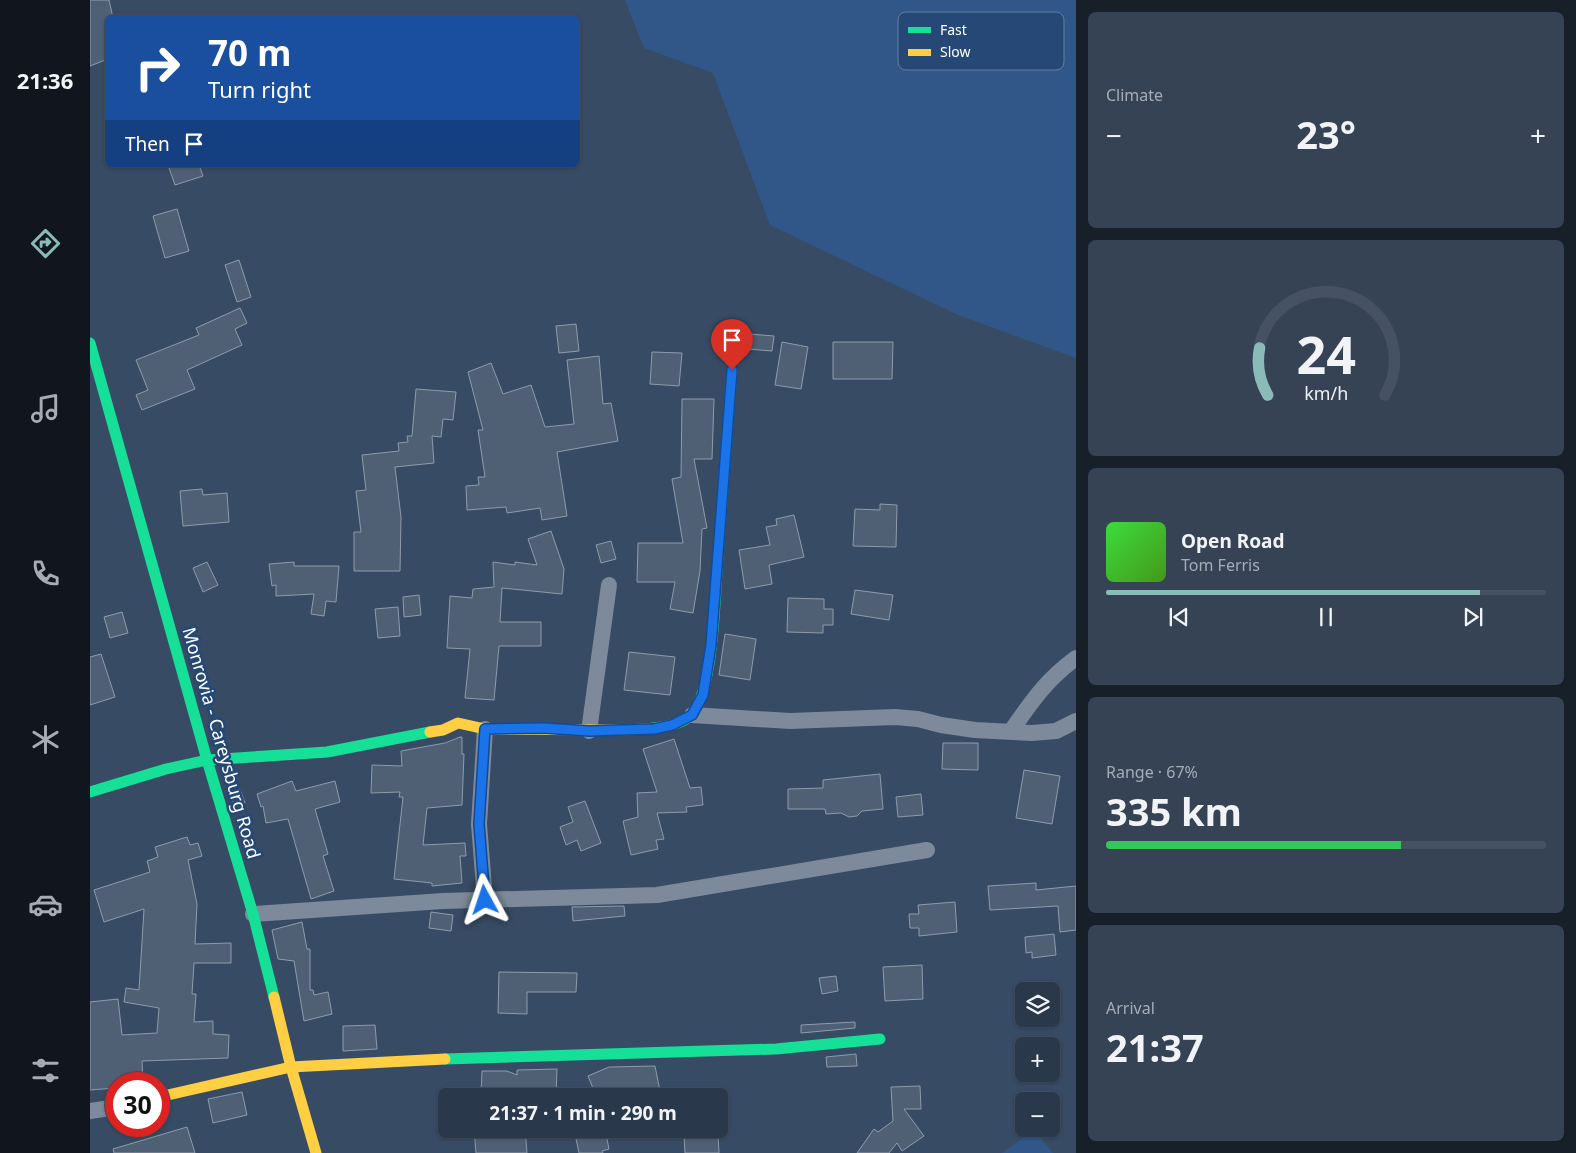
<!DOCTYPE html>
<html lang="en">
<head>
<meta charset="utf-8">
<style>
	:root { --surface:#2a384b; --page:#364355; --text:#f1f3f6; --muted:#a5acb5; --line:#465263; --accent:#8bbbb9 }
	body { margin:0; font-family:"Noto Sans",sans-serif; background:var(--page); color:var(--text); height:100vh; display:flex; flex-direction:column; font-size:19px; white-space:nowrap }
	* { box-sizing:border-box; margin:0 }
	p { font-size:16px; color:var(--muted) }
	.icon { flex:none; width:28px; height:28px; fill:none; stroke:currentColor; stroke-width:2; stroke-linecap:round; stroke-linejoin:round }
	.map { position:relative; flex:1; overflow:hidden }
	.details { display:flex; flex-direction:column; gap:12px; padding:12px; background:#171f29; width:500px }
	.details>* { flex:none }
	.top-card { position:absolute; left:15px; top:15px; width:475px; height:152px; border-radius:8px; box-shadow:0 1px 4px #0004,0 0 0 1px var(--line); background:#1a4fa0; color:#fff; overflow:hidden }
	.buttons { position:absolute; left:925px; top:982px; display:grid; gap:10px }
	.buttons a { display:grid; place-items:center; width:45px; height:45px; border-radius:8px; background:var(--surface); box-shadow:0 1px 4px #0004,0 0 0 1px var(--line); font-size:25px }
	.speed { position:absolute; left:15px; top:1072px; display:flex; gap:10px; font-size:25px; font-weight:700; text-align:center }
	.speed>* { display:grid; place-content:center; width:65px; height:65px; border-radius:50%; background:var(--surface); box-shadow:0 1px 4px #0004,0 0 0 1px var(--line); line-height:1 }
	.speed .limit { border:8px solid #d22; background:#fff; color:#111 }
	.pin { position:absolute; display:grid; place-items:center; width:42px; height:42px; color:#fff; margin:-51px -21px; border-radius:50% 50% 50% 0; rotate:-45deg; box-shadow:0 0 5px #0007 }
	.pin .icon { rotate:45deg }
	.me { position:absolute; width:55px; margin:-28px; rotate:355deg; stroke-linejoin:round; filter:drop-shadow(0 0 4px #0008) }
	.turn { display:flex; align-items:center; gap:18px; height:105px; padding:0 20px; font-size:22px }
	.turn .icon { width:65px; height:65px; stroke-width:2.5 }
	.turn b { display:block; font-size:35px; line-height:42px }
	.then { display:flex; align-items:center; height:48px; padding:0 20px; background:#0003; gap:10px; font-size:19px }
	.big { font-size:38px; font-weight:700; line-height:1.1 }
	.details .widget { flex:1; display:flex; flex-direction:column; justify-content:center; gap:8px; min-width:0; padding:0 18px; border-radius:8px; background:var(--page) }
	.details .dial { align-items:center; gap:0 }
	.dial svg { height:130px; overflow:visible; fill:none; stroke:var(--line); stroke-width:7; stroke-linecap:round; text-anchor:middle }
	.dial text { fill:var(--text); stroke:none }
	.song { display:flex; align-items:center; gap:15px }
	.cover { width:60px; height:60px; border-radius:8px; background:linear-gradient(135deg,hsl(120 70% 55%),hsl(100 70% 35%)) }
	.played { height:5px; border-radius:2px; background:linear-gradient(90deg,var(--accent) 85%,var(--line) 85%) }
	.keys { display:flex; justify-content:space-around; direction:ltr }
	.heat { display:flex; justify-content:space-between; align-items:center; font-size:28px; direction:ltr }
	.charge { height:8px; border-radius:4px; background:linear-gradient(90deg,#34c759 67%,var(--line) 0) }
	.trip { position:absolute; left:348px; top:1088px; width:290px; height:50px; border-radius:8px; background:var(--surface); box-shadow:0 1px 4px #0004,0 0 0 1px var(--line); font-weight:700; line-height:50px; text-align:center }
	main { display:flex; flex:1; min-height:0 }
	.tab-bar { display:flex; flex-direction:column; width:90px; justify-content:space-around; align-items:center; background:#11161e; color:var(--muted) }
	.tab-bar .icon { width:35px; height:35px }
	.tab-bar .on { color:var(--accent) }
	.tab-bar b { font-size:22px; color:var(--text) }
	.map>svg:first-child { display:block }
	.green { fill:#315788 }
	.building { fill:#506074; stroke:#8f9bab }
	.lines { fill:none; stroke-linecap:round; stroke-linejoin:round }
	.street { stroke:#7c8a9b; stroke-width:16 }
	.fast { stroke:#16e098; stroke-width:11 }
	.slow { stroke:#ffcf43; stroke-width:11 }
	.route-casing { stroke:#114b97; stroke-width:12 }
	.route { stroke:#1a73e8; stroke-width:9 }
	.labels { text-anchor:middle; stroke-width:5; stroke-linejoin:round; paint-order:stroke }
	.street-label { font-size:18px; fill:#fff; stroke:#254877 }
	.key { fill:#254877; stroke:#667fa0; stroke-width:1 }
	.key-label { font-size:14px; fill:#fff }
</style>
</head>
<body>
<main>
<nav class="tab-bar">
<b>21:36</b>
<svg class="icon on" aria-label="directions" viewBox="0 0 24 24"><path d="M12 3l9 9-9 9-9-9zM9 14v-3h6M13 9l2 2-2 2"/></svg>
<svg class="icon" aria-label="music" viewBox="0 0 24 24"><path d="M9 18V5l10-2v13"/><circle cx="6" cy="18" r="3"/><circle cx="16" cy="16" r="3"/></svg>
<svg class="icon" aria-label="phone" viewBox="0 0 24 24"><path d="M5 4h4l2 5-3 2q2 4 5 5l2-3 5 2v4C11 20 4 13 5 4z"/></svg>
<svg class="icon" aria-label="climate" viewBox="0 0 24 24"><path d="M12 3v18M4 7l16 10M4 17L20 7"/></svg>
<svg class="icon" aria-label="car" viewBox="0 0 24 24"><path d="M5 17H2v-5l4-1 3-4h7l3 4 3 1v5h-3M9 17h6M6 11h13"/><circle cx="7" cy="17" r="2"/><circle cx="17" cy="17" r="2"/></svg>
<svg class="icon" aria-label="filters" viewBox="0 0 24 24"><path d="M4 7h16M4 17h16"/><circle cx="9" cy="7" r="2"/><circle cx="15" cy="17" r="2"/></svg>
</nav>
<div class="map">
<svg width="986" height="1153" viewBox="0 0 986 1153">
	<rect width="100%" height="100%" fill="#384b64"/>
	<g class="green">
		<path d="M 535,0 L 986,0 L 986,358 L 868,315 L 680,225 L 623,73 L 554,48 Z"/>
		<path d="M 944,1130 L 963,1153 L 912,1153 Z"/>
	</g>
	<g class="building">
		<path d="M 0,0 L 19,0 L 23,18 L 18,18 L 18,59 L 0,66 Z"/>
		<path d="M 78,165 L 109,165 L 113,176 L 85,185 Z"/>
		<path d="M 87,209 L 99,251 L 75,258 L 63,216 Z"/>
		<path d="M 149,260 L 161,297 L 147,302 L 135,265 Z"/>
		<path d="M 150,308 L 157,323 L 145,329 L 152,345 L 97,370 L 105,389 L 52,410 L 46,395 L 58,390 L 46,360 L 109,335 L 106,328 Z"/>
		<path d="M 486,324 L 489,351 L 469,353 L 466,326 Z"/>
		<path d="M 646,333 L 684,336 L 682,351 L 645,348 Z"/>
		<path d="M 692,342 L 718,347 L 711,389 L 685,385 Z"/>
		<path d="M 743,342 L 803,342 L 802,379 L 743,379 Z"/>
		<path d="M 562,352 L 592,353 L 589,386 L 560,384 Z"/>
		<path d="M 509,356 L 513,404 L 521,403 L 528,441 L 467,452 L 477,516 L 452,520 L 450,508 L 417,513 L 416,507 L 377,510 L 376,486 L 389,485 L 388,477 L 395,477 L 388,430 L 393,430 L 378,372 L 401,363 L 413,394 L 441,385 L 455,427 L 484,424 L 477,360 Z"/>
		<path d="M 326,389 L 366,392 L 363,420 L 353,419 L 351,437 L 342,436 L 344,463 L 305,467 L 311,517 L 310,571 L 264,571 L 264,532 L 271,532 L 266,491 L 276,490 L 272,455 L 309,451 L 308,443 L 318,442 L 317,436 L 322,436 Z"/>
		<path d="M 592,399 L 624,399 L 622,459 L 604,459 L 617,528 L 612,529 L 610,571 L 603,613 L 580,609 L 585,582 L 547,582 L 548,543 L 593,543 L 582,479 L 591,477 Z"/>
		<path d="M 112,489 L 113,495 L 137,493 L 139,522 L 93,526 L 90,491 Z"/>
		<path d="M 790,504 L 807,505 L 806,547 L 763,546 L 765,509 L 790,510 Z"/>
		<path d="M 704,515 L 714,557 L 679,565 L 682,584 L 655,589 L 649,550 L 680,545 L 676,527 L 687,525 L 686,519 Z"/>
		<path d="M 461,531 L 474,569 L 472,594 L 412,588 L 410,622 L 451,622 L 451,646 L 409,646 L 404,700 L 375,698 L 380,649 L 357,648 L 360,596 L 382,598 L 383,589 L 404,587 L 403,562 L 425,565 L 425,562 L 447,565 L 438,539 Z"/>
		<path d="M 521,541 L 526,559 L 511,563 L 506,545 Z"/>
		<path d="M 117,562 L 128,585 L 113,592 L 103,568 Z"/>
		<path d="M 204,562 L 204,566 L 249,566 L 246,602 L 236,601 L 234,616 L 221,614 L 224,594 L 186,596 L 186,585 L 182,586 L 179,564 Z"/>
		<path d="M 765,590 L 803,595 L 799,620 L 761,614 Z"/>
		<path d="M 329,595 L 331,615 L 314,617 L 313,597 Z"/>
		<path d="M 698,598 L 734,599 L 734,609 L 743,609 L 743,625 L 733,625 L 733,633 L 697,632 Z"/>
		<path d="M 308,607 L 310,636 L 288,638 L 285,609 Z"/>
		<path d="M 32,612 L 38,633 L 20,638 L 14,617 Z"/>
		<path d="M 635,634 L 666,639 L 660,680 L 629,675 Z"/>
		<path d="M 539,652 L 585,657 L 580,695 L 534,690 Z"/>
		<path d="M 11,654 L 25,697 L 0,705 L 0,657 Z"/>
		<path d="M 370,737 L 372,737 L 372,754 L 374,754 L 372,805 L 337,808 L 333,845 L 375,843 L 376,856 L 370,856 L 372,883 L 342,886 L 342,883 L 304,879 L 313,797 L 309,797 L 310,792 L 281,793 L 282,765 L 312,766 L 311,751 L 355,743 Z"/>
		<path d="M 584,739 L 600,788 L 611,787 L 613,805 L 596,807 L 597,812 L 567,813 L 574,839 L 566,840 L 568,849 L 541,855 L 533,821 L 548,817 L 547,793 L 567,792 L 553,749 Z"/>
		<path d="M 853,743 L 888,743 L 888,770 L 852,769 Z"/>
		<path d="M 934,770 L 970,776 L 962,824 L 926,818 Z"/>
		<path d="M 790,774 L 793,809 L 772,811 L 767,816 L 759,817 L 751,813 L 736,814 L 735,809 L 698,809 L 698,789 L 733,788 L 733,780 Z"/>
		<path d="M 202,781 L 206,791 L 245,781 L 250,802 L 225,809 L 238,854 L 233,856 L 244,891 L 221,899 L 198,819 L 176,823 L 173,806 L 171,807 L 167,794 Z"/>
		<path d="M 150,789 L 155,803 L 145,807 L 140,793 Z"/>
		<path d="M 831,794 L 833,815 L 808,817 L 806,797 Z"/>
		<path d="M 495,801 L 511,843 L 491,851 L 487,840 L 476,845 L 470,827 L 483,822 L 478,807 Z"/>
		<path d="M 97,837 L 100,845 L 108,843 L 112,856 L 98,860 L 107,904 L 105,944 L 141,943 L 141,963 L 104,963 L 102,994 L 106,994 L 104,1022 L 123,1021 L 123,1034 L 139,1035 L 138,1058 L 52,1061 L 53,1084 L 26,1084 L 26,1088 L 0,1090 L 0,1002 L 28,999 L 32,1035 L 67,1033 L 69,1008 L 34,1002 L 36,988 L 49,990 L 54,909 L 14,922 L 4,890 L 60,872 L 57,861 L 68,857 L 65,847 Z"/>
		<path d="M 946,883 L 946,890 L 986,886 L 986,930 L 970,932 L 968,906 L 900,910 L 898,886 Z"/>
		<path d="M 865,902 L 867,932 L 829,936 L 829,928 L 820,928 L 819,914 L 829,914 L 828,905 Z"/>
		<path d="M 534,906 L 535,916 L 483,921 L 482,907 Z"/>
		<path d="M 341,912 L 363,915 L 361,931 L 339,928 Z"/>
		<path d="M 212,922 L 217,949 L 220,949 L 220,990 L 223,990 L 224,995 L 238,992 L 242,1014 L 214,1021 L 204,961 L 188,959 L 182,930 Z"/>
		<path d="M 964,934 L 966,955 L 942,958 L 942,952 L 936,953 L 935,937 Z"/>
		<path d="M 832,965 L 833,999 L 795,1001 L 793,967 Z"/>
		<path d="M 409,972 L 487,973 L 486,992 L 437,992 L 437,1014 L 408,1013 Z"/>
		<path d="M 746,976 L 748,991 L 732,994 L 729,978 Z"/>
		<path d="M 765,1022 L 765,1028 L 711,1033 L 711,1025 Z"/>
		<path d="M 285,1025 L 287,1049 L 253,1051 L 253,1026 Z"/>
		<path d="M 766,1054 L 767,1066 L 737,1067 L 736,1057 Z"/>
		<path d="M 565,1066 L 571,1096 L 506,1096 L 498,1076 L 519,1067 Z"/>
		<path d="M 467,1069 L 466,1096 L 391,1096 L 392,1071 L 417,1071 L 427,1075 L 427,1070 Z"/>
		<path d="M 830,1086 L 831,1109 L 814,1109 L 834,1136 L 812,1151 L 807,1143 L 799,1153 L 767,1153 L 784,1129 L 788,1132 L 803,1121 L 801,1087 Z"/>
		<path d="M 152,1092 L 157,1115 L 123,1123 L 118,1099 Z"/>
		<path d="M 97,1127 L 105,1153 L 24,1153 L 23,1149 Z"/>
		<path d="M 384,1129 L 435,1129 L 437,1153 L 386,1153 Z"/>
		<path d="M 484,1129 L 515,1129 L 519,1149 L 512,1151 L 513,1153 L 489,1153 Z"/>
		<path d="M 628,1134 L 629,1153 L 595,1153 L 594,1136 Z"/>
	</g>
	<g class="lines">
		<g class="street">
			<path d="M 602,715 L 700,721 L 805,717 L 828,719 L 851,725 L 885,730 L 942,733 L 966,731 L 986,721"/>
			<path d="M 395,729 L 389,824 L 395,900"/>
			<path d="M 499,731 L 519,585"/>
			<path d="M 921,731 C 942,701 956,680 986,658"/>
			<path d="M 163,914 L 353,901 L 567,895 L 837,850"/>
			<path d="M 0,1111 L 26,1107"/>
		</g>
		<g class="fast">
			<path d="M 0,343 L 117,760 L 163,914 L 184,997"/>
			<path d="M 534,730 C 552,729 591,729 603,713 C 624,686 625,593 628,556 C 633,494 637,432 642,370"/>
			<path d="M 0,792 L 76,769 L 117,760 L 237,752 L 340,732"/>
			<path d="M 355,1059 L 686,1049 L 790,1039"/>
		</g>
		<g class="slow">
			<path d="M 340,732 L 353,730 L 368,723 L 395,729 L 534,730"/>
			<path d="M 184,997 L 201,1067 L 226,1153"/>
			<path d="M 69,1097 L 201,1067 L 355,1059"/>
		</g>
	</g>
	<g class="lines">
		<defs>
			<path id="route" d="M 395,900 L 389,824 L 395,729 L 454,728 L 499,731 L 564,729 L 582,725 L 602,715 L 613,695 L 621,645 L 642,370"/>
		</defs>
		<use href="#route" class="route-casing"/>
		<use href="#route" class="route"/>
	</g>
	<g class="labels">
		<g class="street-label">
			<text transform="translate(131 743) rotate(74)" y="6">Monrovia - Careysburg Road</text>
		</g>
	</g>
	<rect x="808" y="12" width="166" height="58" rx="8" class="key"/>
	<rect x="818" y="27" width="23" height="6" fill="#16e098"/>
	<rect x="818" y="49" width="23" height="7" fill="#ffcf43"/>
	<g class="key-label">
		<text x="850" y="35">Fast</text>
		<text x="850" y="57">Slow</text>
	</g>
</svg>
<div class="buttons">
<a><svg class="icon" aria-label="layers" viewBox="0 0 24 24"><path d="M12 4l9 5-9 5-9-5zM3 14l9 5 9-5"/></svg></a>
<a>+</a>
<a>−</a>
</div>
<div class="speed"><div class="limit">30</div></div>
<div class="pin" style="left:642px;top:370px;background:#d93025"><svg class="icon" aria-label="arrive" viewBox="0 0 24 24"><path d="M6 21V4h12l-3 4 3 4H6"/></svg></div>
<svg class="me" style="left:395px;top:900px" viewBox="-20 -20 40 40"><path d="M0-17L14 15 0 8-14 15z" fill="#1a73e8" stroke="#fff" stroke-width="4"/></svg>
<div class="trip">21:37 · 1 min · 290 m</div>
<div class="top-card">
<div class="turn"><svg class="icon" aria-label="right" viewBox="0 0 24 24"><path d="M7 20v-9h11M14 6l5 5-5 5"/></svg><div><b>70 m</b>Turn right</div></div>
<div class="then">Then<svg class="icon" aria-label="arrive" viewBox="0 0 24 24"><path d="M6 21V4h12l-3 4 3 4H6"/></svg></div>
</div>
</div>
<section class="details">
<div class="widget"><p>Climate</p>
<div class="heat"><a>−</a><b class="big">23°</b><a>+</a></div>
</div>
<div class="widget dial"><svg viewBox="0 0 100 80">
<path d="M14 69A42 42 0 1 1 86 69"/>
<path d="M14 69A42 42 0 0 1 9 40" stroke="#8bbbb9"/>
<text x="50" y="56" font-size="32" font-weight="700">24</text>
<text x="50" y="72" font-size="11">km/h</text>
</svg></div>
<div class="widget">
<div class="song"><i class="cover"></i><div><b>Open Road</b><p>Tom Ferris</p></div></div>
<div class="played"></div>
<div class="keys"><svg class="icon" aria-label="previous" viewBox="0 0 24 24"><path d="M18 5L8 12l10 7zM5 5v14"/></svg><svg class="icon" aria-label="pause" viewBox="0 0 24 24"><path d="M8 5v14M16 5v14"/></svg><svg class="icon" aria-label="next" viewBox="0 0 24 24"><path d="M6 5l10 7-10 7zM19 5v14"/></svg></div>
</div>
<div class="widget"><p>Range · 67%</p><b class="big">335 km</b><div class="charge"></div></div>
<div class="widget"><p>Arrival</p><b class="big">21:37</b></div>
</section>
</main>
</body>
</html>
